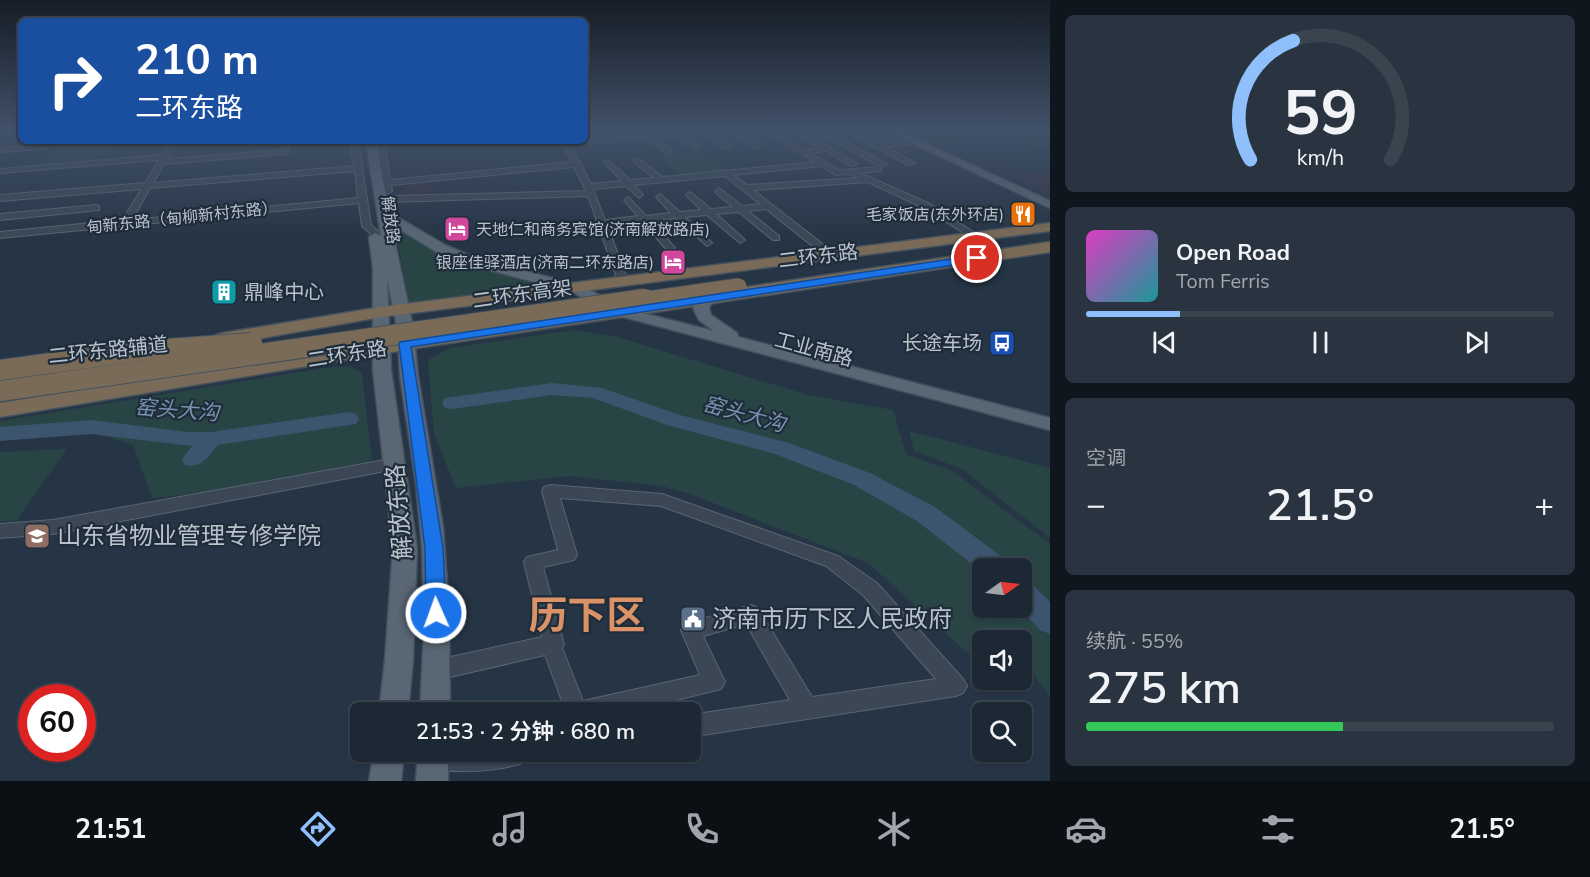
<!DOCTYPE html>
<html lang="zh">
<head>
<meta charset="utf-8">
<style>
	:root { --surface:#1c2834; --page:#293440; --text:#f1f3f6; --muted:#a0a6ac; --line:#3a444f; --accent:#8fc0fc }
	body { margin:0; font-family:"Nunito Sans","Noto Sans SC",sans-serif; background:var(--page); color:var(--text); height:100vh; display:flex; flex-direction:column; font-size:22px; white-space:nowrap }
	* { box-sizing:border-box; margin:0 }
	p { font-size:20px; color:var(--muted) }
	.icon { flex:none; width:33px; height:33px; fill:none; stroke:currentColor; stroke-width:2; stroke-linecap:round; stroke-linejoin:round }
	.map { position:relative; flex:1; overflow:hidden }
	.sheet { display:flex; flex-direction:column; gap:15px; padding:15px; background:#0f161d; width:540px }
	.sheet>* { flex:none }
	.banner { position:absolute; left:18px; top:18px; width:570px; height:126px; border-radius:9px; box-shadow:0 2px 4px #0004,0 0 0 2px var(--line); background:#1a4fa0; color:#fff; overflow:hidden }
	.needle { width:39px; rotate:76deg }
	.controls { position:absolute; left:972px; top:558px; display:grid; gap:12px }
	.controls a { display:grid; place-items:center; width:60px; height:60px; border-radius:9px; background:var(--surface); box-shadow:0 2px 4px #0004,0 0 0 2px var(--line); font-size:30px }
	.speed { position:absolute; left:18px; top:684px; display:flex; gap:12px; font-size:30px; font-weight:700; text-align:center }
	.speed>* { display:grid; place-content:center; width:78px; height:78px; border-radius:50%; background:var(--surface); box-shadow:0 2px 4px #0004,0 0 0 2px var(--line); line-height:1 }
	.speed .limit { border:9px solid #d22; background:#fff; color:#111 }
	.pin { position:absolute; display:grid; place-items:center; width:51px; height:51px; color:#fff; margin:-26px; border:3px solid #fff; border-radius:50%; box-shadow:0 2px 6px #0007 }
	.me { position:absolute; width:66px; margin:-33px; rotate:358deg; stroke-linejoin:round; filter:drop-shadow(0 0 4px #0008) }
	.turn { display:flex; align-items:center; gap:21px; height:126px; padding:0 18px; font-size:27px }
	.turn .icon { width:78px; height:78px; stroke-width:2.5 }
	.turn b { display:block; font-size:42px; line-height:51px }
	.big { font-size:45px; font-weight:600; line-height:1.1 }
	.sheet .tile { flex:1; display:flex; flex-direction:column; justify-content:center; gap:9px; min-width:0; padding:0 21px; border-radius:9px; background:var(--page) }
	.sheet .dial { align-items:center; gap:0 }
	.dial svg { height:156px; overflow:visible; fill:none; stroke:var(--line); stroke-width:7; stroke-linecap:round; text-anchor:middle }
	.dial text { fill:var(--text); stroke:none }
	.song { display:flex; align-items:center; gap:18px }
	.cover { width:72px; height:72px; border-radius:9px; background:linear-gradient(135deg,hsl(310 70% 55%),hsl(180 70% 35%)) }
	.played { height:6px; border-radius:3px; background:linear-gradient(90deg,var(--accent) 20%,var(--line) 20%) }
	.keys { display:flex; justify-content:space-around; direction:ltr }
	.heat { display:flex; justify-content:space-between; align-items:center; font-size:33px; direction:ltr }
	.charge { height:9px; border-radius:4px; background:linear-gradient(90deg,#34c759 55%,var(--line) 0) }
	.trip { position:absolute; left:350px; top:702px; width:351px; height:60px; border-radius:9px; background:var(--surface); box-shadow:0 2px 4px #0004,0 0 0 2px var(--line); font-weight:600; line-height:60px; text-align:center }
	.menu { display:flex; height:96px; justify-content:space-around; align-items:center; background:#0b1015; color:var(--muted) }
	.menu .icon { width:42px; height:42px }
	.menu .active { color:var(--accent) }
	.menu b { font-size:27px; color:var(--text) }
	main { display:flex; flex:1; min-height:0 }
	.map>svg:first-child { display:block }
	.medical { fill:#343345 }
	.green { fill:#284445; fill-rule:evenodd }
	.lines { fill:none; stroke-linecap:round; stroke-linejoin:round }
	.river { fill:#3c546e; fill-rule:evenodd }
	.minor-casing { stroke:#596571; stroke-width:2 }
	.major-casing { stroke:#44505d; stroke-width:3 }
	.highway-casing { stroke:#45525e; stroke-width:3 }
	.minor { fill:#3b4754; fill-rule:evenodd }
	.major { fill:#596674; fill-rule:evenodd }
	.highway { fill:#7a6b58; fill-rule:evenodd }
	.highway-bridge-far1-casing { stroke:#45525e; stroke-width:17; stroke-linecap:butt }
	.highway-bridge-casing { stroke:#45525e; stroke-width:22; stroke-linecap:butt }
	.highway-bridge-far1 { stroke:#7a6b58; stroke-width:15 }
	.highway-bridge { stroke:#7a6b58; stroke-width:20 }
	.route { fill:#1a73e8; stroke:#114b97; stroke-width:1.5 }
	.labels { text-anchor:middle; stroke-width:4.5; stroke-linejoin:round; paint-order:stroke }
	.far-poi-label { font-size:16px; fill:#b8c2cd; stroke:#1f2c39; text-anchor:end }
	.far-street-label { font-size:16px; fill:#b8c2cd; stroke:#1f2c39 }
	.street-label { font-size:20px; fill:#b8c2cd; stroke:#1f2c39 }
	.poi-label { font-size:20px; fill:#b8c2cd; stroke:#1f2c39; text-anchor:start }
	.water-label { font-size:21px; font-style:italic; fill:#7894b1; stroke:#1f2c39 }
	.near-street-label { font-size:24px; fill:#b8c2cd; stroke:#1f2c39 }
	.near-poi-label { font-size:24px; fill:#b8c2cd; stroke:#1f2c39; text-anchor:start }
	.near-town-label { font-size:39px; font-weight:bold; fill:#db9266; stroke:#1f2c39 }
</style>
</head>
<body>
<main>
<div class="map">
<svg width="1050" height="781" viewBox="0 0 1050 781">
	<rect width="100%" height="100%" fill="#263545"/>
	<g class="medical">
		<path d="M 1050,171 L 1050,195 L 1007,176 Z"/>
		<path d="M 433,181 L 431,195 L 402,196 L 401,184 Z"/>
	</g>
	<g class="green">
		<path d="M 904,130 L 953,130 L 972,139 L 930,142 Z"/>
		<path d="M 997,130 L 1039,130 L 1050,135 L 1050,146 L 1038,147 Z"/>
		<path d="M 64,141 L 115,141 L 101,159 L 42,164 Z"/>
		<path d="M 701,152 L 726,172 L 680,176 L 658,156 Z"/>
		<path d="M 394,221 L 439,248 L 561,285 L 409,302 Z"/>
		<path d="M 574,330 L 617,337 L 808,395 L 893,410 L 906,454 L 952,471 L 1050,544 L 1050,696 L 1026,666 L 1022,666 L 1022,640 L 982,640 L 981,665 L 868,563 L 690,494 L 662,486 L 570,476 L 456,488 L 434,434 L 428,360 L 450,348 ZM 982,568 L 1022,568 L 1022,608 L 982,608 Z"/>
		<path d="M 351,366 L 362,374 L 372,461 L 195,494 L 152,498 L 133,445 L 89,431 L 93,423 L 0,433 L 0,421 L 324,368 Z"/>
		<path d="M 909,431 L 1050,468 L 1050,538 L 962,469 L 914,451 Z"/>
		<path d="M 67,449 L 16,521 L 0,521 L 0,452 Z"/>
	</g>
	<g class="lines">
		<g class="river">
			<path d="M 552,383 L 602,388 L 680,415 L 789,443 L 870,473 L 935,507 L 1006,560 L 1010,568 L 982,568 L 982,572 L 917,521 L 854,485 L 775,454 L 667,425 L 593,398 L 552,395 L 452,409 L 445,408 L 442,403 L 445,398 L 452,397 Z"/>
			<path d="M 349,412 L 356,414 L 359,419 L 356,424 L 218,445 C 208,457 201,469 185,465 L 182,459 L 192,446 L 91,434 L 0,441 L 0,427 L 91,420 L 187,432 L 211,432 Z"/>
			<path d="M 1022,580 L 1032,584 L 1050,602 L 1050,634 L 1040,630 L 1019,608 L 1022,608 Z"/>
		</g>
		<defs>
			<g id="minor">
				<path d="M 678,130 L 709,130 L 731,147 L 724,149 L 702,132 L 683,134 L 699,146 L 700,148 L 696,150 L 675,135 L 652,137 L 671,150 L 671,154 L 668,154 L 644,138 L 571,145 L 591,184 L 622,181 L 604,162 L 608,160 L 630,180 L 654,178 L 634,162 L 634,158 L 637,158 L 663,177 L 815,162 L 763,130 L 772,130 L 804,150 L 819,148 L 790,130 L 799,130 L 858,164 L 851,166 L 826,151 L 810,153 L 839,170 L 881,167 L 881,171 L 860,173 L 932,205 L 981,237 L 973,239 L 926,209 L 868,182 L 753,190 L 833,252 L 833,256 L 825,256 L 766,209 L 748,211 L 779,236 L 779,240 L 773,240 L 739,212 L 716,214 L 743,238 L 745,240 L 740,243 L 707,215 L 685,217 L 710,241 L 712,243 L 707,246 L 676,218 L 651,221 L 675,248 L 670,251 L 667,250 L 642,221 L 607,225 L 627,278 L 623,284 L 619,285 L 614,282 L 617,278 L 598,225 L 595,223 L 597,221 L 588,196 L 390,202 L 386,199 L 390,196 L 586,191 L 574,167 L 391,185 L 392,191 L 388,194 L 384,191 L 376,141 L 384,141 L 390,180 L 572,162 L 562,141 L 585,141 L 585,139 ZM 822,166 L 835,175 L 849,174 L 859,178 L 747,185 L 733,175 ZM 725,176 L 760,204 L 742,206 L 719,188 L 715,191 L 716,193 L 733,207 L 711,209 L 690,192 L 686,195 L 701,210 L 680,212 L 660,194 L 656,197 L 671,213 L 646,216 L 628,197 L 624,200 L 638,216 L 605,220 L 593,189 L 626,186 L 639,198 L 643,195 L 634,185 Z"/>
				<path d="M 731,130 L 739,130 L 761,146 L 754,148 Z"/>
				<path d="M 815,130 L 824,130 L 888,165 L 881,167 Z"/>
				<path d="M 842,130 L 851,130 L 878,144 L 917,140 L 917,144 L 914,144 L 885,147 L 915,163 L 908,165 Z"/>
				<path d="M 170,141 L 178,141 L 167,159 L 282,150 L 282,141 L 290,141 L 289,152 L 285,154 L 164,164 L 153,183 L 354,166 L 350,141 L 358,141 L 371,225 L 380,233 L 372,235 L 362,226 L 359,203 L 0,238 L 0,232 L 122,220 L 142,189 L 0,201 L 0,195 L 145,183 L 159,160 L 0,173 L 0,169 L 162,155 ZM 355,171 L 358,198 L 132,220 L 150,188 Z"/>
				<path d="M 45,145 L 46,147 L 42,149 L 0,152 L 0,148 Z"/>
				<path d="M 96,205 L 99,206 L 99,210 L 0,220 L 0,214 Z"/>
				<path d="M 396,458 L 401,460 L 404,464 L 401,468 L 53,534 L 0,538 L 0,524 L 53,520 Z"/>
				<path d="M 550,485 L 662,494 L 838,556 L 877,583 L 963,679 L 967,686 L 963,693 L 956,696 L 690,737 L 690,715 L 790,700 L 746,624 L 703,636 L 725,682 L 721,689 L 628,712 L 566,712 L 545,655 L 437,680 L 430,677 L 427,670 L 430,663 L 437,660 L 542,637 L 524,562 L 527,557 L 558,550 L 542,491 L 544,487 ZM 560,498 L 661,506 L 826,566 L 863,595 L 936,679 L 812,697 L 758,608 L 751,605 L 684,624 L 681,630 L 700,675 L 583,701 L 562,648 L 564,644 L 543,567 L 574,560 L 577,555 Z"/>
				<path d="M 424,752 L 534,752 L 531,760 C 506,771 450,776 425,765 L 422,757 Z"/>
			</g>
			<g id="major">
				<path d="M 884,130 L 896,130 L 1050,201 L 1050,208 Z"/>
				<path d="M 366,141 L 376,141 L 388,207 L 395,208 L 399,218 L 445,245 L 473,257 L 582,286 L 626,309 L 714,331 L 699,320 L 693,308 L 702,296 L 712,296 L 714,299 L 709,308 L 711,315 L 737,333 L 738,337 L 1050,418 L 1050,430 L 616,315 L 572,292 L 463,263 L 435,251 L 391,224 L 413,327 L 418,376 L 443,527 L 449,610 L 450,712 L 420,712 L 424,630 L 422,548 L 416,484 L 400,376 L 397,327 L 387,278 L 391,370 L 417,548 L 413,660 L 408,712 L 379,712 L 385,660 L 393,548 L 373,370 L 373,268 L 369,237 L 375,233 L 381,236 Z"/>
				<path d="M 374,752 L 404,752 L 401,781 L 369,781 Z"/>
				<path d="M 418,752 L 448,752 L 448,781 L 416,781 Z"/>
			</g>
			<g id="highway">
				<path d="M 1050,223 L 1050,231 L 381,317 L 223,345 L 216,343 L 214,339 L 216,335 L 223,333 L 381,307 Z"/>
				<path d="M 1050,242 L 1050,252 L 423,347 L 0,417 L 0,403 L 423,335 Z"/>
			</g>
		</defs>
		<use href="#minor" class="minor-casing"/>
		<use href="#major" class="major-casing"/>
		<use href="#highway" class="highway-casing"/>
		<use href="#minor" class="minor"/>
		<use href="#major" class="major"/>
		<use href="#highway" class="highway"/>
		<defs>
			<path id="highway-bridge-far1" d="M 634,301 L 739,286"/>
			<g id="highway-bridge">
				<path d="M 0,370 L 139,351 L 252,343"/>
				<path d="M 0,391 L 645,299"/>
			</g>
		</defs>
		<use href="#highway-bridge-far1" class="highway-bridge-far1-casing"/>
		<use href="#highway-bridge" class="highway-bridge-casing"/>
		<use href="#highway-bridge-far1" class="highway-bridge-far1"/>
		<use href="#highway-bridge" class="highway-bridge"/>
	</g>
	<linearGradient id="sky" x2="0" y2="1"><stop stop-color="#151d26"/><stop offset="0.54" stop-color="#415168"/><stop offset="1" stop-color="#415168" stop-opacity="0"/></linearGradient>
	<rect width="1050" height="240" fill="url(#sky)"/>
	<path class="route" d="M 977,255 L 981,256 L 981,261 L 411,347 L 443,548 L 446,613 L 443,619 L 436,622 L 429,619 L 426,613 L 425,548 L 399,344 L 400,342 Z"/>
	<defs>
		<symbol id="restaurant-square" viewBox="-11 -11 22 22"><rect x="-9" y="-9" width="18" height="18" rx="4" fill="#e8710a" stroke="#1f2c39"/><path d="M-5-6h1v4h1v-4h1v4h1v-4h1v5L-1.5 .5V6h-2V.5L-5-1ZM5-6V6H3V1.5H1.5Q1.5-4 5-6Z" fill="#fff"/></symbol>
		<symbol id="hotel-square" viewBox="-11 -11 22 22"><rect x="-9" y="-9" width="18" height="18" rx="4" fill="#d1479c" stroke="#1f2c39"/><path d="M-6-4.5h1.5V1H6V5H4.5V3h-9V5H-6ZM-4 0a1.8 1.8 0 1 1 3.6 0ZM.5 0V-2.5h3Q6-2.5 6 0Z" fill="#fff"/></symbol>
		<symbol id="building-square" viewBox="-11 -11 22 22"><rect x="-9" y="-9" width="18" height="18" rx="4" fill="#0f9aa8" stroke="#1f2c39"/><path d="M-4-6H4V6H1V3H-1V6H-4ZM-2.5-4.3h1.7v1.8h-1.7ZM.8-4.3h1.7v1.8H.8ZM-2.5-1h1.7V.8h-1.7ZM.8-1h1.7V.8H.8Z" fill="#fff"/></symbol>
		<symbol id="bus-square" viewBox="-11 -11 22 22"><rect x="-9" y="-9" width="18" height="18" rx="4" fill="#1a4fb4" stroke="#1f2c39"/><path d="M-5-6H5V4H4V6H2V4H-2V6H-4V4H-5ZM-3.5-4V0h7V-4ZM-3.5 1.2v1.5H-2V1.2ZM2 1.2v1.5H3.5V1.2Z" fill="#fff"/></symbol>
		<symbol id="school-square" viewBox="-11 -11 22 22"><rect x="-9" y="-9" width="18" height="18" rx="4" fill="#8d6e63" stroke="#1f2c39"/><path d="M0-5L7-2L0 1L-7-2ZM-4 1L0 2.5L4 1V4Q0 6-4 4Z" fill="#fff"/></symbol>
		<symbol id="civic-square" viewBox="-11 -11 22 22"><rect x="-9" y="-9" width="18" height="18" rx="4" fill="#5c6f8a" stroke="#1f2c39"/><path d="M-.6-6.5H3V-4.5H.6V-3L4-1V1h2V6H-6V1h2V-1L-.6-3ZM-1.2 2.5V6h2.4V2.5Z" fill="#fff"/></symbol>
	</defs>
	<g fill-rule="evenodd">
		<use href="#restaurant-square" x="1008" y="199" width="30" height="30"/>
		<use href="#hotel-square" x="442" y="214" width="30" height="30"/>
		<use href="#hotel-square" x="658" y="247" width="30" height="30"/>
		<use href="#building-square" x="209" y="277" width="30" height="30"/>
		<use href="#bus-square" x="987" y="328" width="30" height="30"/>
		<use href="#school-square" x="22" y="521" width="30" height="30"/>
		<use href="#civic-square" x="678" y="604" width="30" height="30"/>
	</g>
	<g class="labels">
		<g class="far-poi-label">
			<text x="1004" y="220">毛家饭店(东外环店)</text>
			<text x="476" y="235" text-anchor="start">天地仁和商务宾馆(济南解放路店)</text>
			<text x="654" y="268">银座佳驿酒店(济南二环东路店)</text>
		</g>
		<g class="far-street-label">
			<text transform="translate(182 217) rotate(-6)" y="6">甸新东路（甸柳新村东路）</text>
			<text transform="translate(391 220) rotate(82)" y="6">解放路</text>
		</g>
		<g class="street-label">
			<text transform="translate(818 256) rotate(-7)" y="7">二环东路</text>
			<text transform="translate(522 294) rotate(-8)" y="7">二环东高架</text>
			<text transform="translate(814 349) rotate(15)" y="7">工业南路</text>
			<text transform="translate(108 350) rotate(-6)" y="7">二环东路辅道</text>
			<text transform="translate(347 354) rotate(-9)" y="7">二环东路</text>
		</g>
		<g class="poi-label">
			<text x="244" y="299">鼎峰中心</text>
			<text x="982" y="350" text-anchor="end">长途车场</text>
		</g>
		<g class="water-label">
			<text transform="translate(177 410) rotate(4)" y="7">窑头大沟</text>
			<text transform="translate(744 414) rotate(15)" y="7">窑头大沟</text>
		</g>
		<g class="near-street-label">
			<text transform="translate(399 512) rotate(-95)" y="8">解放东路</text>
		</g>
		<g class="near-poi-label">
			<text x="57" y="544">山东省物业管理专修学院</text>
			<text x="712" y="627">济南市历下区人民政府</text>
		</g>
		<g class="near-town-label">
			<text x="587" y="629">历下区</text>
		</g>
	</g>
</svg>
<div class="controls">
<a><svg class="needle" viewBox="-14 -14 28 28"><path d="M0-13l5 13h-10z" fill="#e53935"/><path d="M0 13l5-13h-10z" fill="#a0a6ac"/></svg></a>
<a><svg class="icon" aria-label="sound" viewBox="0 0 24 24"><path d="M4 9h4l5-4v14l-5-4H4zM17 9q2 3 0 6"/></svg></a>
<a><svg class="icon" aria-label="search" viewBox="0 0 24 24"><circle cx="10" cy="10" r="6"/><path d="M15 15l6 6"/></svg></a>
</div>
<div class="speed"><div class="limit">60</div></div>
<div class="pin" style="left:977px;top:258px;background:#d93025"><svg class="icon" aria-label="arrive" viewBox="0 0 24 24"><path d="M6 21V4h12l-3 4 3 4H6"/></svg></div>
<svg class="me" style="left:436px;top:613px" viewBox="-20 -20 40 40"><circle r="17" fill="#1a73e8" stroke="#fff" stroke-width="3"/><path d="M0-11L8 9 0 5-8 9z" fill="#fff"/></svg>
<div class="trip">21:53 · 2 分钟 · 680 m</div>
<div class="banner">
<div class="turn"><svg class="icon" aria-label="right" viewBox="0 0 24 24"><path d="M7 20v-9h11M14 6l5 5-5 5"/></svg><div><b>210 m</b>二环东路</div></div>
</div>
</div>
<section class="sheet">
<div class="tile dial"><svg viewBox="0 0 100 80">
<path d="M14 69A42 42 0 1 1 86 69"/>
<path d="M14 69A42 42 0 0 1 36 8" stroke="#8fc0fc"/>
<text x="50" y="56" font-size="32" font-weight="700">59</text>
<text x="50" y="72" font-size="11">km/h</text>
</svg></div>
<div class="tile">
<div class="song"><i class="cover"></i><div><b>Open Road</b><p>Tom Ferris</p></div></div>
<div class="played"></div>
<div class="keys"><svg class="icon" aria-label="previous" viewBox="0 0 24 24"><path d="M18 5L8 12l10 7zM5 5v14"/></svg><svg class="icon" aria-label="pause" viewBox="0 0 24 24"><path d="M8 5v14M16 5v14"/></svg><svg class="icon" aria-label="next" viewBox="0 0 24 24"><path d="M6 5l10 7-10 7zM19 5v14"/></svg></div>
</div>
<div class="tile"><p>空调</p>
<div class="heat"><a>−</a><b class="big">21.5°</b><a>+</a></div>
</div>
<div class="tile"><p>续航 · 55%</p><b class="big">275 km</b><div class="charge"></div></div>
</section>
</main>
<nav class="menu">
<b>21:51</b>
<svg class="icon active" aria-label="directions" viewBox="0 0 24 24"><path d="M12 3l9 9-9 9-9-9zM9 14v-3h6M13 9l2 2-2 2"/></svg>
<svg class="icon" aria-label="music" viewBox="0 0 24 24"><path d="M9 18V5l10-2v13"/><circle cx="6" cy="18" r="3"/><circle cx="16" cy="16" r="3"/></svg>
<svg class="icon" aria-label="phone" viewBox="0 0 24 24"><path d="M5 4h4l2 5-3 2q2 4 5 5l2-3 5 2v4C11 20 4 13 5 4z"/></svg>
<svg class="icon" aria-label="climate" viewBox="0 0 24 24"><path d="M12 3v18M4 7l16 10M4 17L20 7"/></svg>
<svg class="icon" aria-label="car" viewBox="0 0 24 24"><path d="M5 17H2v-5l4-1 3-4h7l3 4 3 1v5h-3M9 17h6M6 11h13"/><circle cx="7" cy="17" r="2"/><circle cx="17" cy="17" r="2"/></svg>
<svg class="icon" aria-label="filters" viewBox="0 0 24 24"><path d="M4 7h16M4 17h16"/><circle cx="9" cy="7" r="2"/><circle cx="15" cy="17" r="2"/></svg>
<b>21.5°</b>
</nav>
</body>
</html>
